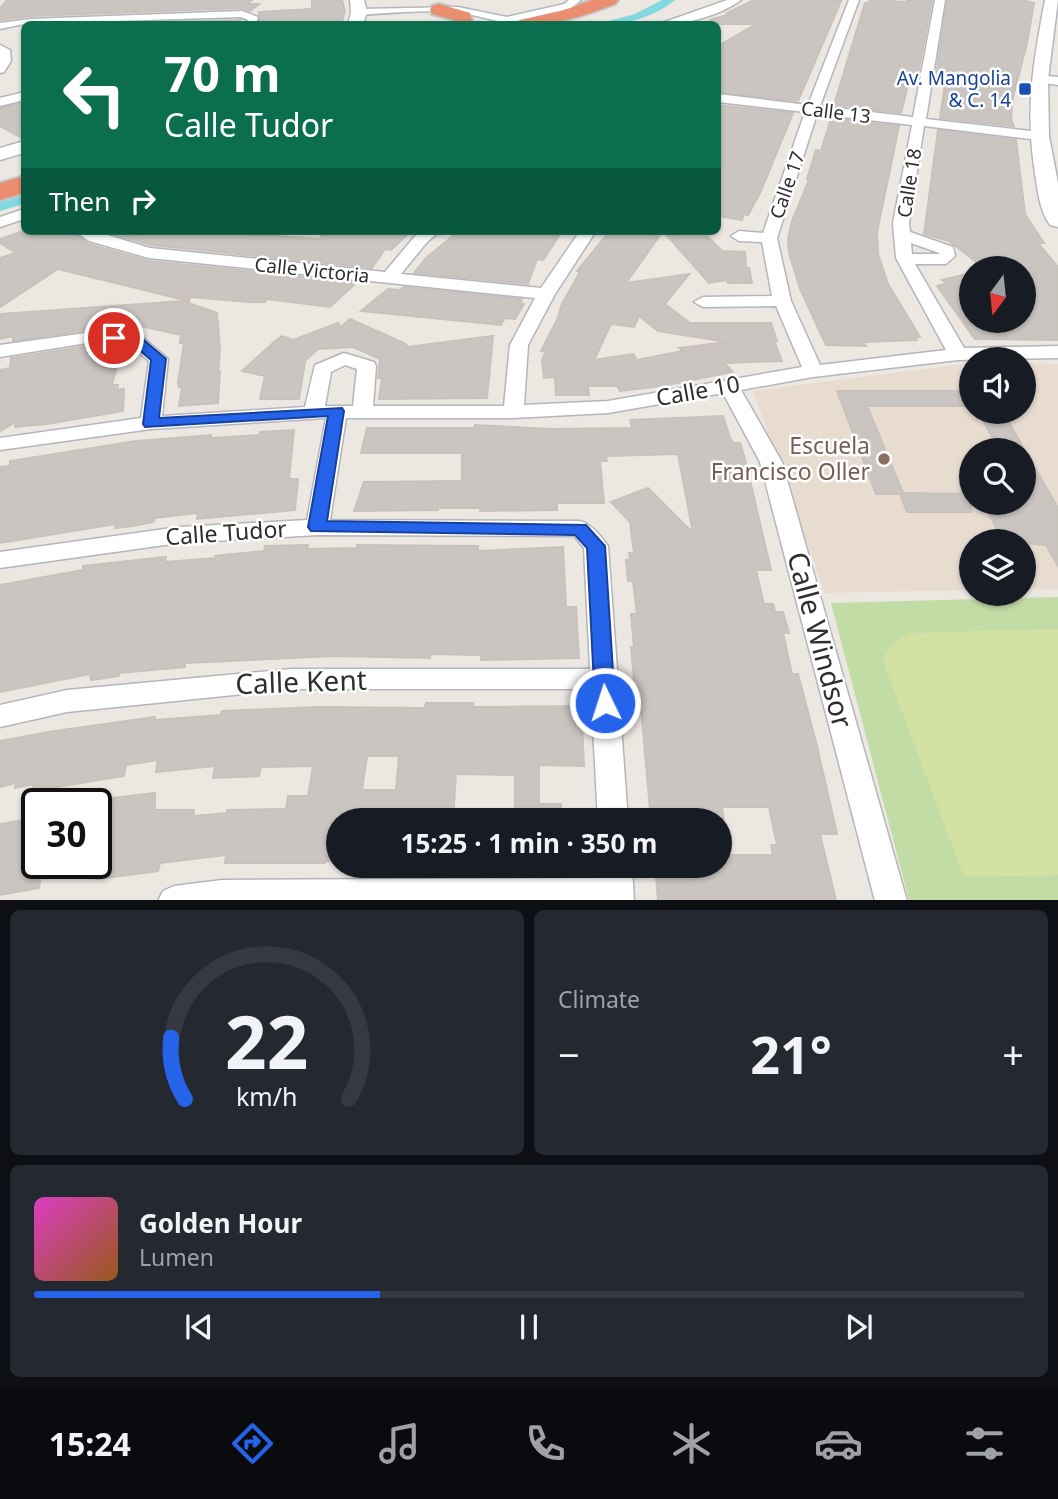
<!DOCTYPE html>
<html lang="en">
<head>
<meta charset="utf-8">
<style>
	:root { --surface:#171b24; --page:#242831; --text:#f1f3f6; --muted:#9ea1a6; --line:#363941; --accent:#2563eb }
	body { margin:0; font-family:"Noto Sans",sans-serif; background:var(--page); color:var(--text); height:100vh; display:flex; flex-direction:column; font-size:26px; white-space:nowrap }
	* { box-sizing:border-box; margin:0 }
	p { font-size:23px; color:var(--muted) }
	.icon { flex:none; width:38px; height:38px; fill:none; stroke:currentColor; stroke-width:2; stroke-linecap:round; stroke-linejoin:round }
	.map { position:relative; height:900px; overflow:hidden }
	.side { display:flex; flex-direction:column; gap:10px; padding:10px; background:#0d0f14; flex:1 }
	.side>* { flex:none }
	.guide { position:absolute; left:21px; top:21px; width:700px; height:214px; border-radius:10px; box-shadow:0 2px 5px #0004; background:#0b6e4f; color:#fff; overflow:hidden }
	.needle { width:46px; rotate:195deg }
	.tools { position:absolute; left:959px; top:256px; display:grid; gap:14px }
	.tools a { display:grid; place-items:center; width:77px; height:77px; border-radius:50%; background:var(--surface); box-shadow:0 2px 5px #0004; font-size:35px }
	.speed { position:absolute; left:21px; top:788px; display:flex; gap:14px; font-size:35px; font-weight:700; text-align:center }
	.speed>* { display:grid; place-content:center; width:91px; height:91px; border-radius:50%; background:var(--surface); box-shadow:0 2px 5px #0004; line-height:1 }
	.speed .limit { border:4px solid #111; border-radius:10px; background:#fff; color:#111 }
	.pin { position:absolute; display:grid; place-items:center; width:60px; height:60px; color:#fff; margin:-30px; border:4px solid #fff; border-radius:50%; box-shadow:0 2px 7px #0007 }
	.me { position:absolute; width:77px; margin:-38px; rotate:356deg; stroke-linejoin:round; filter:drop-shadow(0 0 5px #0008) }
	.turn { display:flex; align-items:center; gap:24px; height:147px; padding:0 28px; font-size:32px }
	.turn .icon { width:91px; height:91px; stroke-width:2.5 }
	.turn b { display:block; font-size:49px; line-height:60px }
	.then { display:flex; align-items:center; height:66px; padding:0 28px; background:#0003; gap:14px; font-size:26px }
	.big { font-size:52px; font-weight:700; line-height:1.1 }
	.side .card { flex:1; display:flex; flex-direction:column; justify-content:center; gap:10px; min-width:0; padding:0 24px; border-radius:10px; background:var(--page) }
	.side .dial { align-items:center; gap:0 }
	.dial svg { height:182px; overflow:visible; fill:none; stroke:var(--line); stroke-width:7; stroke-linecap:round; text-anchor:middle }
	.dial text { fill:var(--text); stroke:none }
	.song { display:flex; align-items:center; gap:21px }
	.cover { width:84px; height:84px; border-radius:10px; background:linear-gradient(135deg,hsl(310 70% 55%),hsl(30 70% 35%)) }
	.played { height:7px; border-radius:4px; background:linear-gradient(90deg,var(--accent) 35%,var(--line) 35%) }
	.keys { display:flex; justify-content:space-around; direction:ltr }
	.heat { display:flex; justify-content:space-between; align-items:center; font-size:38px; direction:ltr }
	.side .tiles { flex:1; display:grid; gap:10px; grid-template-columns:1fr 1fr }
	.card:last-child { grid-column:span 2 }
	.trip { position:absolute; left:326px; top:808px; width:406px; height:70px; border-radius:35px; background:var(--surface); box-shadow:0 2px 5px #0004; font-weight:700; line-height:70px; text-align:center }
	.tab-bar { display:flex; height:112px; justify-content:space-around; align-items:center; background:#090b0e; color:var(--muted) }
	.tab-bar .icon { width:49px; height:49px }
	.tab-bar .current { color:var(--accent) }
	.tab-bar b { font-size:32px; color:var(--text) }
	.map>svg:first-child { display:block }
	.education { fill:#e8dcd1; fill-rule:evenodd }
	.green { fill:#c2dca6 }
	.pitch { fill:#d3e2a3 }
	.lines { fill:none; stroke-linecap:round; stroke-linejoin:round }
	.canal { fill:#83d9e1; fill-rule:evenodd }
	.building { fill:#cac5c0; stroke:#c9c2bc; stroke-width:2; fill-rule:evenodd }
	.street-casing { stroke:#b3b6bc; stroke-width:3 }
	.secondary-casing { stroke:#b3b6bc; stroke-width:3 }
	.highway-casing { stroke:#c4c4c4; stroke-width:4 }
	.street { fill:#fff; fill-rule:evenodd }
	.secondary { fill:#fff; fill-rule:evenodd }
	.highway { fill:#eb8e6f; fill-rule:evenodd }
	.route { fill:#2563eb; stroke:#184099; stroke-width:2 }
	.transit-dot { fill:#1a4fb4; stroke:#fff; stroke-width:2.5 }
	.education-dot { fill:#8d6e63; stroke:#fff; stroke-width:2.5 }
	.labels { text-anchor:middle; stroke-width:5; stroke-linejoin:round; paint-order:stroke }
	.far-transit-label { font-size:19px; fill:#164399; stroke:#fff; text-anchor:end }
	.far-street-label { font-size:19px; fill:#2e2e2e; stroke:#fff }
	.street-label { font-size:23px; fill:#2e2e2e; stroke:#fff }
	.education-label { font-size:23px; fill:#785e54; stroke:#fff; text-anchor:end }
	.near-street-label { font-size:28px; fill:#2e2e2e; stroke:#fff }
</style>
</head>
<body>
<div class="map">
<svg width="1058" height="901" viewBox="0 0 1058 901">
	<rect width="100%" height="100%" fill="#ede7e2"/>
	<path class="education" d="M 971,363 L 971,411 L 1024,411 L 1024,363 L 1058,364 L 1058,589 L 1024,589 L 1024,541 L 971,541 L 971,590 L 825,593 L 753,391 ZM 971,450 L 1024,450 L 1024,502 L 971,502 Z"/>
	<path class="green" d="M 1058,597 L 1058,900 L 909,900 L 831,603 Z"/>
	<path class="pitch" d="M 1058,629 L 1058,875 L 964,877 L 883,661 L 890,646 L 910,633 Z"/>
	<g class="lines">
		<g class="canal">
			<path d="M 662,0 L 675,0 C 655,17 623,26 597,24 L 635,14 Z"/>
			<path d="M 24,195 L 24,204 L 0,211 L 0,202 Z"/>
		</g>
	</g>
	<g class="building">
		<path d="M 7,0 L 252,0 L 247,4 L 259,4 L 250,11 L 242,8 L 30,16 L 0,20 L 0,8 Z"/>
		<path d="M 312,0 L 342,0 L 345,12 L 341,24 L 259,24 L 259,12 L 312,9 Z"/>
		<path d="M 754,0 L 841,1 L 798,101 L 718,92 L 718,46 L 756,24 L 710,24 L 710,20 L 730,14 L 727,13 Z"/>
		<path d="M 870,0 L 907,2 L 907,0 L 932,0 L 918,74 L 911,73 L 901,113 L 834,105 L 865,3 L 869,3 Z"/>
		<path d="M 947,0 L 1022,0 L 1034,3 L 1027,43 L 1013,97 L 1011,119 L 1014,126 L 940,118 L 946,77 L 936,76 Z"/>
		<path d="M 240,20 L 234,24 L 90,24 Z"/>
		<path d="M 24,103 L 24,139 L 0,126 L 0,108 Z"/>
		<path d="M 718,105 L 793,113 L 760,193 L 748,215 L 744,214 L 742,220 L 718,216 Z"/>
		<path d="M 831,118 L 899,126 L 877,232 L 878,254 L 888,284 L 920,337 L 915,337 L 917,340 L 863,342 L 866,346 L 826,345 L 800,289 L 789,253 L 788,239 L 792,221 L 809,180 L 807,179 L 816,150 L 821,151 Z"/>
		<path d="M 938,130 L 1016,140 L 1025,214 L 1044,243 L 1038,243 L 1058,267 L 1058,340 L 975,339 L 937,286 L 947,283 L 942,280 L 971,273 L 971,320 L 1024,320 L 1024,268 L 984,268 L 949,241 L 924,234 Z"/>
		<path d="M 23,231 L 72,231 L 88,244 L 149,261 L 357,282 L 330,307 L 267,299 L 265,302 L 250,302 L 190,297 L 189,301 L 58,269 L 0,307 L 0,258 L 16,253 L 0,243 L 0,239 Z"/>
		<path d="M 103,231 L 209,231 L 321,239 L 322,231 L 411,231 L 391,250 L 385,249 L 372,268 L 151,245 Z"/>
		<path d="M 459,231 L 562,231 L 543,260 L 537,259 L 528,284 L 414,273 L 426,258 Z"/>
		<path d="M 610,231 L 663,231 L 626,283 L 689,274 L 665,304 L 690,323 L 771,323 L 777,341 L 774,341 L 782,361 L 724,363 L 733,372 L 662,386 L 620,391 L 617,386 L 588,386 L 589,395 L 556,395 L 555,377 L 544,378 L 542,359 L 546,352 L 541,351 L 557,320 L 562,304 L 580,272 L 577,271 ZM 639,316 L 658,331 L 727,342 L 679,348 L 683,351 L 637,360 L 633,354 L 594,360 L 611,324 L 634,327 Z"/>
		<path d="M 663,231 L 702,231 L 722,251 L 745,252 L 746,268 L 749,268 L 752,283 L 728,283 L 727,280 L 709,283 Z"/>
		<path d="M 403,287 L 522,299 L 521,304 L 524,304 L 515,319 L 505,318 L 501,325 L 361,311 L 388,289 L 401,290 Z"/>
		<path d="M 183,301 L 217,313 L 220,349 L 218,374 L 220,372 L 218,403 L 179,406 L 182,387 L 179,387 L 178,383 L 184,343 L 180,343 L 181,335 L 127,323 L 125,331 L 93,329 L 13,341 L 13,336 L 0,339 L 0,314 Z"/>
		<path d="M 350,319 L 406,344 L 407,347 L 493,336 L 487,398 L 379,399 L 382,378 L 378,378 L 380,359 L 353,347 L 318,349 L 305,361 L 299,399 L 260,399 L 265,376 L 242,371 L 274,342 L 282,336 L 293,340 L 338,323 L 341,327 Z"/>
		<path d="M 93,345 L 122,346 L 112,385 L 118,385 L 117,390 L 124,389 L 123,411 L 47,424 L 15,427 L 16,422 L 0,431 L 0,370 L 10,368 L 11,358 Z"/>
		<path d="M 837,391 L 964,391 L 971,406 L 867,406 L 903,493 L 971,494 L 971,512 L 907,512 L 900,494 L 876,494 Z"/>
		<path d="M 978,411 L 1003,412 L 1058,508 L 1058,566 L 1046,545 L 1003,541 L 983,502 L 1024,502 L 1024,450 L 999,450 Z"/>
		<path d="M 723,416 L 730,438 L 734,443 L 740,443 L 745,459 L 771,570 L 756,570 L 764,604 L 773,604 L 775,612 L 783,612 L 789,633 L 783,633 L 792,674 L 798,674 L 817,746 L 837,834 L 820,834 L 836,900 L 658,900 L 655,866 L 719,866 L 719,855 L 773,855 L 771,845 L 777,845 L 769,807 L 722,807 L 724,821 L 651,821 L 642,719 L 637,682 L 634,682 L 631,647 L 634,647 L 631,614 L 637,614 L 633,581 L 628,581 L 626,560 L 630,560 L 629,553 L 634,553 L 630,522 L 611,502 L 648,488 L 693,533 L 678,454 L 606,456 L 607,461 L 600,461 L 604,503 L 557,503 L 557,510 L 480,511 L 480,508 L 438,508 L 438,510 L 354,511 L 364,482 L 462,481 L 462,453 L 361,453 L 367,428 L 474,428 L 475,425 L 551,429 L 632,428 L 630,420 Z"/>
		<path d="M 294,430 L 289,479 L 298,479 L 295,510 L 197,519 L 198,513 L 154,518 L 154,522 L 132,526 L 115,528 L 116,524 L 0,543 L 0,467 L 10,466 L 10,461 L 136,441 L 211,435 L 210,438 L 260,435 L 260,432 Z"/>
		<path d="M 308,545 L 307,549 L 357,548 L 357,545 L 478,546 L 478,551 L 563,547 L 566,607 L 576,607 L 579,658 L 481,660 L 481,655 L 430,654 L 430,658 L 334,656 L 185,663 L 185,667 L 119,673 L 119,676 L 91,680 L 90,674 L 0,692 L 0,585 L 83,570 L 83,566 L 166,557 L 165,562 L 215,558 L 215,556 L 264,551 L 265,546 Z"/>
		<path d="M 426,703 L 473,703 L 473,707 L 581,706 L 584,766 L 539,765 L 539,804 L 561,804 L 561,821 L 515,821 L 515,775 L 456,774 L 453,821 L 338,821 L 338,861 L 325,861 L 325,863 L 225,863 L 226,855 L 160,863 L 158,871 L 96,879 L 96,819 L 110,817 L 113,798 L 155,793 L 155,810 L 194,810 L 193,816 L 227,813 L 227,810 L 286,809 L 288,796 L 308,796 L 313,766 L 261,767 L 259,776 L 213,778 L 215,766 L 156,772 L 158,760 L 126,765 L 124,776 L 33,791 L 34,784 L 15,788 L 16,783 L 0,787 L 0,741 L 48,732 L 155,717 L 155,720 L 221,715 L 222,711 L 319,707 L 425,708 ZM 367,756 L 399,756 L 396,790 L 362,790 Z"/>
		<path d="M 37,818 L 37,863 L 42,863 L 39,888 L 0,895 L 0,824 Z"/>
	</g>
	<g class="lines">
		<defs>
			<g id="street">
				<path d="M 569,0 L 581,0 L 571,8 L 516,21 L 520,24 C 500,24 480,15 460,13 C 426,9 392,13 359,15 L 354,12 L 359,9 L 458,7 L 507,17 L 564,4 Z"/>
				<path d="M 727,0 L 741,0 C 721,15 683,26 659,24 Z"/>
				<path d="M 849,0 L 859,0 L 820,106 L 913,117 L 935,0 L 945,0 L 926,119 L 1039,132 L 1046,136 L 1039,140 L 924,126 L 909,223 L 910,232 L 953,247 L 955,256 L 946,264 L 915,264 L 964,348 L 1058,346 L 1058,358 L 958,360 L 813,377 L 741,390 L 782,462 L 907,901 L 875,901 L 760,462 L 723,393 L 608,413 L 513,418 L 346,418 L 330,520 L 580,521 C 592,525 601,536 608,546 L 628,821 L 598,821 L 591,689 L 292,689 L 67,712 L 0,727 L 0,705 L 67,690 L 292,669 L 590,669 L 584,548 L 574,536 L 317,535 L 179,543 L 0,568 L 0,552 L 179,527 L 307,520 L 326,418 L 151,429 L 0,450 L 0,438 L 141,418 L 149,361 L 129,344 L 93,342 L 0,357 L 0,345 L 93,332 L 134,334 L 140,335 L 168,359 L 162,416 L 305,407 L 315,365 L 344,353 L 374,362 L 376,366 L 373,406 L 504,406 L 510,345 L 535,298 L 149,258 L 89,241 L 74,231 L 94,231 L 150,248 L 385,272 L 415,236 L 422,231 L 440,231 L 427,242 L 401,274 L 541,288 L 580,231 L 596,231 L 555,294 L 528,345 L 524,405 L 608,401 L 802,367 L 776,306 L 703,307 L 694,302 L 703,297 L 772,296 L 762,242 L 739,241 L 731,236 L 739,231 L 763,233 L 805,112 L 718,102 L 718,94 L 808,105 ZM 817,114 L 912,125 L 893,223 L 896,258 L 946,350 L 820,365 L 791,301 L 777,238 ZM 911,243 L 939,253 L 939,254 L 912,254 ZM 345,365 L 357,369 L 353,406 L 325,406 L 331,372 Z"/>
				<path d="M 242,11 L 258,17 L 256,24 L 246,24 L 248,20 L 241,17 L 24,24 L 0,29 L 0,23 L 30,19 Z"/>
				<path d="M 0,45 L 10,50 L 11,61 L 4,72 L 0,73 Z"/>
				<path d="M 1039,75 L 1058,77 L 1058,85 L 1035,82 L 1035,76 Z"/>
				<path d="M 24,92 L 24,100 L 0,106 L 0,98 Z"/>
				<path d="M 24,209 L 24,219 L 0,227 L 0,217 Z"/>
				<path d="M 600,866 L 632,866 L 634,901 L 158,901 L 163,891 L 174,886 L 222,880 L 601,878 Z"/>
			</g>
			<g id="secondary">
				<path d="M 350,0 L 364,0 L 367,12 L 363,24 L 348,24 L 351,12 Z"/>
				<path d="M 1045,0 L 1058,0 L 1048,79 L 1049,136 L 1058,183 L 1058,227 L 1050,225 C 1039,209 1038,192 1035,173 C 1025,109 1033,63 1045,0 Z"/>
				<path d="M 24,141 L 24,153 L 0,160 L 0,148 Z"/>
			</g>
			<g id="highway">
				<path d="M 592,0 L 618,0 L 615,4 C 583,16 553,27 517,24 L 520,20 L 562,11 Z"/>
				<path d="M 439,4 L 470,13 L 473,24 L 454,24 L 454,20 L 432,14 L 430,10 L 432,6 Z"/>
				<path d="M 24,176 L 24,193 L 0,200 L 0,183 Z"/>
			</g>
		</defs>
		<use href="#street" class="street-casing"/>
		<use href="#secondary" class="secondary-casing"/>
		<use href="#highway" class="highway-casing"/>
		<use href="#street" class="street"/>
		<use href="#secondary" class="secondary"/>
		<use href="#highway" class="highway"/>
	</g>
	<path class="route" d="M 114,334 L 139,336 L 166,359 L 159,418 L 342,408 L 344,411 L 327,521 L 586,525 L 605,546 L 615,703 L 612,709 L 605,711 L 598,709 L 595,703 L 587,548 L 575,535 L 311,531 L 308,527 L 328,416 L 145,427 L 143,424 L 151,360 L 131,343 L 109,341 L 107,338 Z"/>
	<rect class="transit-dot" x="1018" y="82" width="14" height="14" rx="3.5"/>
	<circle class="education-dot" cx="884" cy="459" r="7"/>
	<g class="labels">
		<g class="far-transit-label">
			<text x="1011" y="85">Av. Mangolia<tspan x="1011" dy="22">&amp; C. 14</tspan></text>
		</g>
		<g class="far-street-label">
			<text transform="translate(836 112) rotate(7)" y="7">Calle 13</text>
			<text transform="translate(909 183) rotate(-81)" y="7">Calle 18</text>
			<text transform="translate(787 185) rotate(-71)" y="7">Calle 17</text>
			<text transform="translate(312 270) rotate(6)" y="7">Calle Victoria</text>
		</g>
		<g class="street-label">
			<text transform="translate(698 391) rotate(-10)" y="8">Calle 10</text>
			<text transform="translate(226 533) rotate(-4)" y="8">Calle Tudor</text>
		</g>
		<g class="education-label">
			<text x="870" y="454">Escuela<tspan x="870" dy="26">Francisco Oller</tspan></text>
		</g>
		<g class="near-street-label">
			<text transform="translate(820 640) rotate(75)" y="10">Calle Windsor</text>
			<text transform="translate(301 682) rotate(-2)" y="10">Calle Kent</text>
		</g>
	</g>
</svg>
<div class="tools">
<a><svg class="needle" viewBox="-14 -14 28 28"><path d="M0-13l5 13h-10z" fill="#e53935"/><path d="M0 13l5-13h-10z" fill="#9ea1a6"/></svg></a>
<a><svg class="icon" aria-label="sound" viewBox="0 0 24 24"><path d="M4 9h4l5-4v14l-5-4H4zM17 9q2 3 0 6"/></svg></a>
<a><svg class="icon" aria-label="search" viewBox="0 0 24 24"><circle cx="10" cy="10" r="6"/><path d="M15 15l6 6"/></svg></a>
<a><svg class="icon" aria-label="layers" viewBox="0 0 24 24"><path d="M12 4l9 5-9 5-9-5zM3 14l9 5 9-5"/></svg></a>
</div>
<div class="speed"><div class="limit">30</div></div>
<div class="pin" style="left:114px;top:338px;background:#d93025"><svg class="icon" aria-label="arrive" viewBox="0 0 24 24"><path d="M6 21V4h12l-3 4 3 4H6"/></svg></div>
<svg class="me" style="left:605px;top:703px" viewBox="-20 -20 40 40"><circle r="17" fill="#2563eb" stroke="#fff" stroke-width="3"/><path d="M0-11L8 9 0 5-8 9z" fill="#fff"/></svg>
<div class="trip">15:25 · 1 min · 350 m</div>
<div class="guide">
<div class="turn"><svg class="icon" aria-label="left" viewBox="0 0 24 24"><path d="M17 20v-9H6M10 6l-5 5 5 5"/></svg><div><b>70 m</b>Calle Tudor</div></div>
<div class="then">Then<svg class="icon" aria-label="right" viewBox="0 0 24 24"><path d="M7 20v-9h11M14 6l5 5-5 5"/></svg></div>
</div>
</div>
<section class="side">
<div class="tiles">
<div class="card dial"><svg viewBox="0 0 100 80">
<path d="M14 69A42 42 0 1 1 86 69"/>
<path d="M14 69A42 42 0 0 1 8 42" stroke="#2563eb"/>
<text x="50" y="56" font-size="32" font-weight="700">22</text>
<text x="50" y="72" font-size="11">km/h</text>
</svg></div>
<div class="card"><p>Climate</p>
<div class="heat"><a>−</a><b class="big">21°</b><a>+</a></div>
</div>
<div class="card">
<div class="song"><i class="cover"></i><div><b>Golden Hour</b><p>Lumen</p></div></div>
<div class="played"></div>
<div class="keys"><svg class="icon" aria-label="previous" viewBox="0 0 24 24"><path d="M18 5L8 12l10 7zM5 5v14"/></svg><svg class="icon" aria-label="pause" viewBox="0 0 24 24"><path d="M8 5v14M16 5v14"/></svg><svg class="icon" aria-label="next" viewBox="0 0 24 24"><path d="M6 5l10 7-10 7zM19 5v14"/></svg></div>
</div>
</div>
</section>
<nav class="tab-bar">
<b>15:24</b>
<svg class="icon current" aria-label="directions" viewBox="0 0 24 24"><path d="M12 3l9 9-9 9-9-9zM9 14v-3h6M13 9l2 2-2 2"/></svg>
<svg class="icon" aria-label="music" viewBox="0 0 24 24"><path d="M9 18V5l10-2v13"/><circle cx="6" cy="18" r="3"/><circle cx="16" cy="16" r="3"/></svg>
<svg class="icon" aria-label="phone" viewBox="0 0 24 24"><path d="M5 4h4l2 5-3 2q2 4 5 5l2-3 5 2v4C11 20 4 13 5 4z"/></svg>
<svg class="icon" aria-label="climate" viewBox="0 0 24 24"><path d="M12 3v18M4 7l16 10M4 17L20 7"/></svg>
<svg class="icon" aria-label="car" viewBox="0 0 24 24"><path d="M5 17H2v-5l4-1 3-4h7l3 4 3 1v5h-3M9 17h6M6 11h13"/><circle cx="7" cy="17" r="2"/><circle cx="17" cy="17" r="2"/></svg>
<svg class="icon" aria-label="filters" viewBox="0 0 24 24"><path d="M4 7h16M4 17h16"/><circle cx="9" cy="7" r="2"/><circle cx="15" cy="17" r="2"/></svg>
</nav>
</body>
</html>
